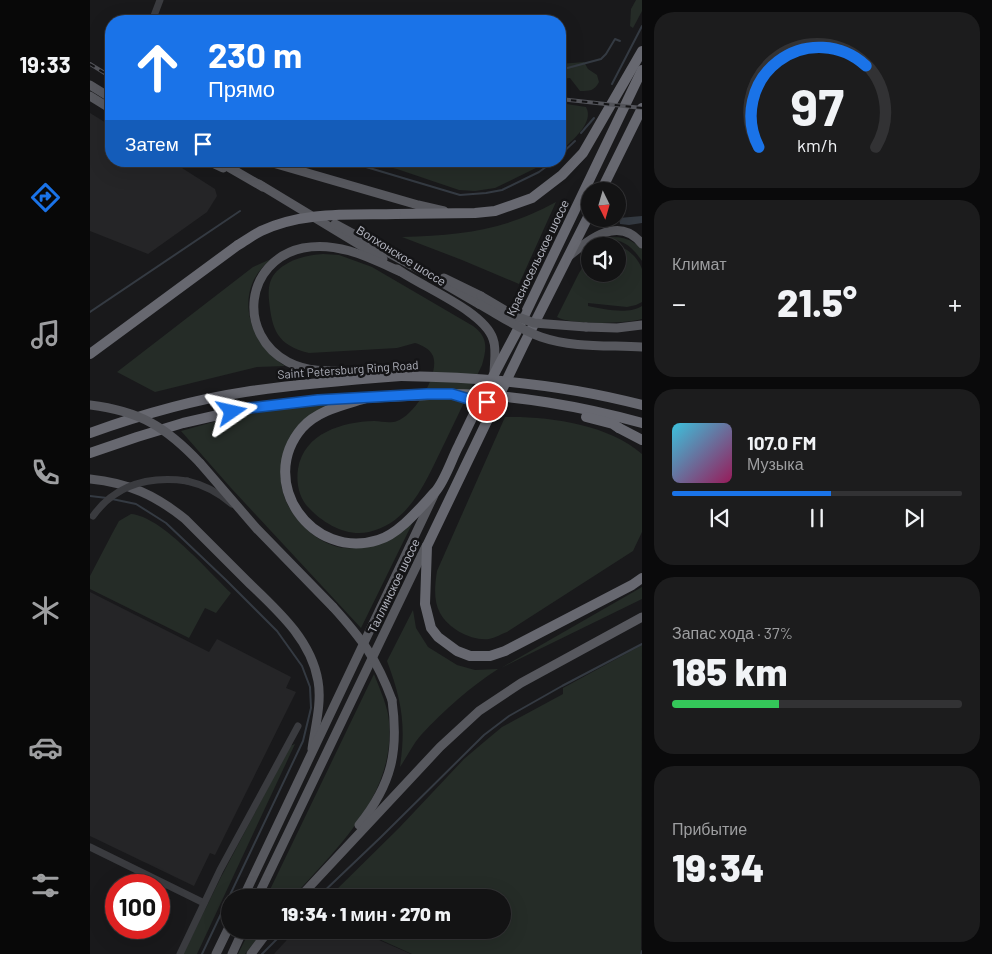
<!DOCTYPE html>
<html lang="ru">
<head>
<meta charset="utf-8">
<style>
	:root { --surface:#131314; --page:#1c1c1d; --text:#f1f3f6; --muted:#9d9ea0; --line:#323234; --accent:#1a73e8 }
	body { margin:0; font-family:Barlow,sans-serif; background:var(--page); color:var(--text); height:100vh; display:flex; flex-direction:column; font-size:19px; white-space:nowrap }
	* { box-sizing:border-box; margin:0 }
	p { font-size:16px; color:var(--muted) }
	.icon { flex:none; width:28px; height:28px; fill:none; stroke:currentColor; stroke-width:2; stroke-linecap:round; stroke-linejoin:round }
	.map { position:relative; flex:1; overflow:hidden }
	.details { display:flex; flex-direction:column; gap:12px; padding:12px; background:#0a0a0b; width:350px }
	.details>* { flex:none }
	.top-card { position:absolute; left:15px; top:15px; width:461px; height:152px; border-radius:20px; box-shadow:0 5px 20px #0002,0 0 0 1px var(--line); background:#1a73e8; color:#fff; overflow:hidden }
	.needle { width:32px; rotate:175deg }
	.controls { position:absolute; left:491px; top:182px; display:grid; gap:10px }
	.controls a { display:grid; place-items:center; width:45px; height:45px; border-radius:50%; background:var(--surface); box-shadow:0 5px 20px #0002,0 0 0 1px var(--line); font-size:25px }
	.speed { position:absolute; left:15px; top:874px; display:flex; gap:10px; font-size:25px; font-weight:700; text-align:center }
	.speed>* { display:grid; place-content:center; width:65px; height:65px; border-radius:50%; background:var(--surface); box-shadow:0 5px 20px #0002,0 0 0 1px var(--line); line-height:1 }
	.speed .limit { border:8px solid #d22; background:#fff; color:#111 }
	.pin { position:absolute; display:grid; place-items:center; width:42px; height:42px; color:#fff; margin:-21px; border:2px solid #fff; border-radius:50%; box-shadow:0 1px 5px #0007 }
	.me { position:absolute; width:55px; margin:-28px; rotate:79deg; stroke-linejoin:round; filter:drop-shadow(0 0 4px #0008) }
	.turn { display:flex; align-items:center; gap:18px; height:105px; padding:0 20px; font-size:22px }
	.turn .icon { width:65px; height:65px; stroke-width:2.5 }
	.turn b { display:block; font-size:35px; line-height:42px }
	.then { display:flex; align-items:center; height:48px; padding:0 20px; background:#0003; gap:10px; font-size:19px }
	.big { font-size:38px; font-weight:800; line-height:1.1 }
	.details .widget { flex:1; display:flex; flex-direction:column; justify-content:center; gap:8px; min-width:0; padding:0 18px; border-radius:20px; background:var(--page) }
	.details .dial { align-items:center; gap:0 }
	.dial svg { height:130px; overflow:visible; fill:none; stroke:var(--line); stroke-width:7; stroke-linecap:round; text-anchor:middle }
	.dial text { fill:var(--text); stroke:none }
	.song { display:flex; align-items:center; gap:15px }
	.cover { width:60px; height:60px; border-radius:8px; background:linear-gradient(135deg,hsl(190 70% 55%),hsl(330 70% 35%)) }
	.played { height:5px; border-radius:2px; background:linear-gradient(90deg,var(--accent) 55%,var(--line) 55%) }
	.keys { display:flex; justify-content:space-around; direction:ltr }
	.heat { display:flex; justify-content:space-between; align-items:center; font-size:28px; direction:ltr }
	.charge { height:8px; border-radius:4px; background:linear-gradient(90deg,#34c759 37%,var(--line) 0) }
	.trip { position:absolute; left:131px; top:889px; width:290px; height:50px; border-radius:25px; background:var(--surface); box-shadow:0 5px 20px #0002,0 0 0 1px var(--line); font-weight:800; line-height:50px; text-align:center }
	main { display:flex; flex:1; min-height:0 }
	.menu { display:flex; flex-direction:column; width:90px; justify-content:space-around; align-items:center; background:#080808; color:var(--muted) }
	.menu .icon { width:35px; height:35px }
	.menu .selected { color:var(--accent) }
	.menu b { font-size:22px; color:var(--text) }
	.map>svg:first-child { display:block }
	.built { fill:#252527 }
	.green { fill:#252c27 }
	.water { fill:#343a42 }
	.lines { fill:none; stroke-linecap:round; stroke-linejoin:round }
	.stream { stroke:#343a42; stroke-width:2 }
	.minor { stroke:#3a3b3f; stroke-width:7 }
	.major { stroke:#57585e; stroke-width:9 }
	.highway { stroke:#676870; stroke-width:10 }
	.rail-casing { stroke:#53545a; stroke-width:4 }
	.rail { stroke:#141416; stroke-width:2; stroke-dasharray:5.5; stroke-linecap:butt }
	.minor-bridge { stroke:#3a3b3f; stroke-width:7 }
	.major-bridge { stroke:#57585e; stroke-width:9 }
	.highway-bridge { stroke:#676870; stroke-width:10 }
	.route-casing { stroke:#114b97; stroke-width:12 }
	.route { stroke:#1a73e8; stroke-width:9 }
	.labels { text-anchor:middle; stroke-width:5; stroke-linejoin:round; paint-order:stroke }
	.street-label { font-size:12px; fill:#adafb9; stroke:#141416 }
</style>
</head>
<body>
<main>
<nav class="menu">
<b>19:33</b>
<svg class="icon selected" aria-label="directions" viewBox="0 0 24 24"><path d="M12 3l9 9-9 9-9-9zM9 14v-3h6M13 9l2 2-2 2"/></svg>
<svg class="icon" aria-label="music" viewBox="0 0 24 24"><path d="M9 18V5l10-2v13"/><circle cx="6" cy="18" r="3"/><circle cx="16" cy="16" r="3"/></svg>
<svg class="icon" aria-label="phone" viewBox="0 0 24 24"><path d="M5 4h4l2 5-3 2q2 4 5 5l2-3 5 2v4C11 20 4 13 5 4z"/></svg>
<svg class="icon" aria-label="climate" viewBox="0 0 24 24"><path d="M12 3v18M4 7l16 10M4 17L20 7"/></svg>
<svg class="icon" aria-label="car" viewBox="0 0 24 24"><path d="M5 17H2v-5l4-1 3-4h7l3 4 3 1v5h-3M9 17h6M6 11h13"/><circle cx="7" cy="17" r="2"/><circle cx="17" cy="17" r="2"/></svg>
<svg class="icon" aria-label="filters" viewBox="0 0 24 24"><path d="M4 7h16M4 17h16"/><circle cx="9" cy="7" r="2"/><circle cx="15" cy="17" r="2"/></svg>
</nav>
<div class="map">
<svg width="552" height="954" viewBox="0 0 552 954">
	<rect width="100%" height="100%" fill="#19191b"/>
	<g class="built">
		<path d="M 0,113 L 21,126 L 21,161 L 81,161 L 125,189 L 127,196 L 117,212 L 58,254 L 0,231 Z"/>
		<path d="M 0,592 L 119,652 L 127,639 L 201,677 L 196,688 L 206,692 L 125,855 L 120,853 L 104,886 L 0,836 Z"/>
		<path d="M 206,930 L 266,930 L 321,954 L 184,954 Z"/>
	</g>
	<g class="green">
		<path d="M 546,0 L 552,0 L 552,11 L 543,28 L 540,26 L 541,9 Z"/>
		<path d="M 494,62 L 498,69 L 507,75 L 509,82 C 504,91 500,91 490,91 L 480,78 L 470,79 L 470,64 Z"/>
		<path d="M 470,103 L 496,107 C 505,123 481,141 470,152 Z"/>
		<path d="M 274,161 L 461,161 L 458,164 L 450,166 L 405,188 L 385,191 L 369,190 L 307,169 Z"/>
		<path d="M 466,202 L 429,284 L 372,260 L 312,237 C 371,235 413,231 466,202 Z"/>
		<path d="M 517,237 C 534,237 539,238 552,249 L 552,261 C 543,248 534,239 517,239 Z"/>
		<path d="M 518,244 C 533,244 547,255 552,269 C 552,278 552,292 552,302 L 546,305 L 537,307 L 498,303 L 498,306 C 513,309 538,315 552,306 L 552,319 C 537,324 480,325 467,317 L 489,273 L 500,256 L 500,274 L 528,274 L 528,271 L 534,267 L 529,257 L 528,258 L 528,246 L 519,246 Z"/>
		<path d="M 233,254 L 249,255 L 282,267 L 383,326 C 398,337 397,348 392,365 C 380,390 368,415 356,440 C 338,476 322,522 279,532 C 257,537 234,524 219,508 C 209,498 206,483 208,469 C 214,433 252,422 284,421 C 292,421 299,424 307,421 C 325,415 350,374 343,356 C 340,349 332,345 325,343 L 307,348 L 219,353 C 187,345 182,330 179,300 C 178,289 179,279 187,271 C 200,259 216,255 233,254 Z"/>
		<path d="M 181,259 C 173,266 166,274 162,284 C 150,315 169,350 195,366 L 167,367 L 65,392 L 27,372 L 163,267 Z"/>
		<path d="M 239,403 L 239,405 C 233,409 225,412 219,417 C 216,420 191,474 191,479 C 191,514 234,556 269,547 C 284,544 307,530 322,524 L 271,628 L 141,488 L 91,431 L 141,417 L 192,409 Z"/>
		<path d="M 415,417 C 458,416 518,424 552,454 L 552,532 L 543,551 L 417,632 C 411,634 405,638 399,639 C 381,641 359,629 350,613 C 343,600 345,584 347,571 Z"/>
		<path d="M 41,514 C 71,516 118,571 141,593 L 126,613 L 115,608 L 99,638 L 0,589 L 0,576 L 23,532 L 29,521 Z"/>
		<path d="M 552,587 L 552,599 L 411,668 Z"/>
		<path d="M 323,610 L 326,628 L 338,647 L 367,665 L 385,670 L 408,669 C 380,687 354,710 331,735 C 323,744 317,757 310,767 C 316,725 312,701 297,661 Z"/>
		<path d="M 552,645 L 551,954 L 322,954 L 269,930 L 412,930 L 412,898 L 239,897 L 309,828 L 374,759 L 394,742 L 412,727 L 473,694 L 473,688 Z"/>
		<path d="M 284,674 C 289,687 295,700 298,714 C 310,790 249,846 203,897 L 176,898 Z"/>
		<path d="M 205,744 L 107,954 L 93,954 L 131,877 L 200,746 Z"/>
		<path d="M 160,930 L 174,930 L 155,954 L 148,954 Z"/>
	</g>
	<path class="water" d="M 552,216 L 552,223 L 539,225 L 530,224 L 529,218 Z"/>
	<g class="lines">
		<g class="stream">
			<path d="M 470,70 L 511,59 L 516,54 L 525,39 L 530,41"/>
			<path d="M 522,84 L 552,26"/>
			<path d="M 491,133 L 504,118"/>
			<path d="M 470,155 L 485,141"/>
			<path d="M 256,161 L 370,195 L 396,193 L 412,190 L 449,172 L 464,161"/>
			<path d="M 0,312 L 150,211"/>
			<path d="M 0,496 L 17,498"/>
			<path d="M 22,499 L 46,504 L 76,523 L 136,580 L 187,631 L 212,666 L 220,687 L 221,708 L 213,741 L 112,954"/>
			<path d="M 227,898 L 291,837 L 394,735 L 419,716 L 472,686 L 552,644"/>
			<path d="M 172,954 L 196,930"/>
			<path d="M 551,954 L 552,951"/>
		</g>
		<g class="minor">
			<path d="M 62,21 L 70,0"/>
			<path d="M 97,481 C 115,485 128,492 142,504"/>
			<path d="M 0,847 L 114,903"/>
			<path d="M 90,954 L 130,870 L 208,726"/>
		</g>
		<g class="major">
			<path d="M 0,85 L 21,98"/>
			<path d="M 0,96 L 21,109"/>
			<path d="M 118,161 L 133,168"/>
			<path d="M 128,161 L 173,187"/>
			<path d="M 176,161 L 328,205 L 354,211"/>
			<path d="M 169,184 L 293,259"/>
			<path d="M 245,224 L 334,272 L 389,304"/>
			<path d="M 479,256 C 500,239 529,215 552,244"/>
			<path d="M 307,269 C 332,287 394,311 403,339 C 407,349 404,364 404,374"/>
			<path d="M 354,278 L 391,296"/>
			<path d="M 496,327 L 527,328 L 552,325"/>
			<path d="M 299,375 C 292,373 284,372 277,371 C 250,370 223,375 198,362 C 147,335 154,261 213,248 C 248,241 280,258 311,272"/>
			<path d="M 110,463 L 167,529 L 243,607"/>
			<path d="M 0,479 C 39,483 65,495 95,519 C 115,539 136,560 157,581 C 186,609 221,639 228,681 C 232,703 225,727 222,749"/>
			<path d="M 269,825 C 302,784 309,751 302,700"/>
			<path d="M 153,898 L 344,495"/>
			<path d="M 167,898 L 336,546"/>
			<path d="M 209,898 L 350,747 L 389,711 L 431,683 L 552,617"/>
			<path d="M 126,954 L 140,925"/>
			<path d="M 142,954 L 153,930"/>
			<path d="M 161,954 L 179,930"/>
		</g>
		<g class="highway">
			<path d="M 511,191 L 552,108"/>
			<path d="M 500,213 L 434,344 L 337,546 L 335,604 L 341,628 L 348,637 L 367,651 L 380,656 L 400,656 L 415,651 L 542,585 L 552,578"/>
			<path d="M 306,214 L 385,213 L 405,211 L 442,198 L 472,175 L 493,153 L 552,51"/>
			<path d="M 0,354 L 148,245"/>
			<path d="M 276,398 C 254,405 228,410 212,428 C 166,482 222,561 288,540 C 309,534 330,508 345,492 C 355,481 362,458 369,445 C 387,407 406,370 426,333 L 552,70"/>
			<path d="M 529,428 L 552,440"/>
			<path d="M 0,433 C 50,415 102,400 155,392 C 207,384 258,380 311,376"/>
			<path d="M 0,453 L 47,437 L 93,423 L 159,408 L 227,400 L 362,394"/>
		</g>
		<defs>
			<g id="rail">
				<path d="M 0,64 L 21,77"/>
				<path d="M 470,99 L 552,108"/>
			</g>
		</defs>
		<use href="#rail" class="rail-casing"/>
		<use href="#rail" class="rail"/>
		<path class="minor-bridge" d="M 3,516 C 26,484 60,476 97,481"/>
		<g class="major-bridge">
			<path d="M 391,296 L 423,315 L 444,323 L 496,327"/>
			<path d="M 389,304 C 409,315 429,329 451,337 C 483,348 519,345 552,347"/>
			<path d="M 0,405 C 50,411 76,427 110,463"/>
			<path d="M 243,607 C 272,639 287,659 302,700"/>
		</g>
		<g class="highway-bridge">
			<path d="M 148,245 C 155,241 163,235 171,231 C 213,211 261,215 306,214"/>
			<path d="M 311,376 C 392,377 473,384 552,405"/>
			<path d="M 362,394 C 423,394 494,407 552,423"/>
			<path d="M 496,417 L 523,424 L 529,428"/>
		</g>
	</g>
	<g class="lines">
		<defs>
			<path id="route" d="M 142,412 L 159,408 L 228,400 L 337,394 L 362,394 L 382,400 L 397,402"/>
		</defs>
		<use href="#route" class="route-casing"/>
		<use href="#route" class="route"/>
	</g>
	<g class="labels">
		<g class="street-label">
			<text transform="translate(311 256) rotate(32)" y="4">Волхонское шоссе</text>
			<text transform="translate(448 258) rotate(-64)" y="4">Красносельское шоссе</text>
			<text transform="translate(258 370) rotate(-4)" y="4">Saint Petersburg Ring Road</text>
			<text transform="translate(304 586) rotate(-64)" y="4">Таллинское шоссе</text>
		</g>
	</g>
</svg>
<div class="controls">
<a><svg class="needle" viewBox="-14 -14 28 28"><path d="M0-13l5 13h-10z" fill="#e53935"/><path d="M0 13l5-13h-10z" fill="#9d9ea0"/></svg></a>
<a><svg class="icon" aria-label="sound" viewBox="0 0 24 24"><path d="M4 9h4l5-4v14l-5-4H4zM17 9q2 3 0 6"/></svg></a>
</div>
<div class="speed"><div class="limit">100</div></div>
<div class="pin" style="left:397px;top:402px;background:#d93025"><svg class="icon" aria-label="arrive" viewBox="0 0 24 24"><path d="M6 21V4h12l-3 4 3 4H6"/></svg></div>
<svg class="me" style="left:142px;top:412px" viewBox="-20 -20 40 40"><path d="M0-17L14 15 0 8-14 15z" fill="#1a73e8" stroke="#fff" stroke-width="4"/></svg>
<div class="trip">19:34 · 1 мин · 270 m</div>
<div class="top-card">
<div class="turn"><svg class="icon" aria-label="ahead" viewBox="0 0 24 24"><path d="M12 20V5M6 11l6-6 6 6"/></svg><div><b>230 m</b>Прямо</div></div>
<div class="then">Затем<svg class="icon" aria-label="arrive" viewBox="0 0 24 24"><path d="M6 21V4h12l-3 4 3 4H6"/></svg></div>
</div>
</div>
<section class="details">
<div class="widget dial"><svg viewBox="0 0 100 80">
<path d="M14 69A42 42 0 1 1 86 69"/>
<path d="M14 69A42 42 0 0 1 80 19" stroke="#1a73e8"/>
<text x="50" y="56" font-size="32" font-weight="700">97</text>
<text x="50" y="72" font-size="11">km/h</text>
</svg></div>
<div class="widget"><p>Климат</p>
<div class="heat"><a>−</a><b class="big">21.5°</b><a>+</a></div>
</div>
<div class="widget">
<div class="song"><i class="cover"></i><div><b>107.0 FM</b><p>Музыка</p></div></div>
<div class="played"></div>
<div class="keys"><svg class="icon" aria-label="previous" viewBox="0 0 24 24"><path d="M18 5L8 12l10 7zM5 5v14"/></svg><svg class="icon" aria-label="pause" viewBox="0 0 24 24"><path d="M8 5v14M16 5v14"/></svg><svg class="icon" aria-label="next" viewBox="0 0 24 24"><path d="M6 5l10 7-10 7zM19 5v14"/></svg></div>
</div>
<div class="widget"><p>Запас хода · 37%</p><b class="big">185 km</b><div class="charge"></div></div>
<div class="widget"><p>Прибытие</p><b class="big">19:34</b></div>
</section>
</main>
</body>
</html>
